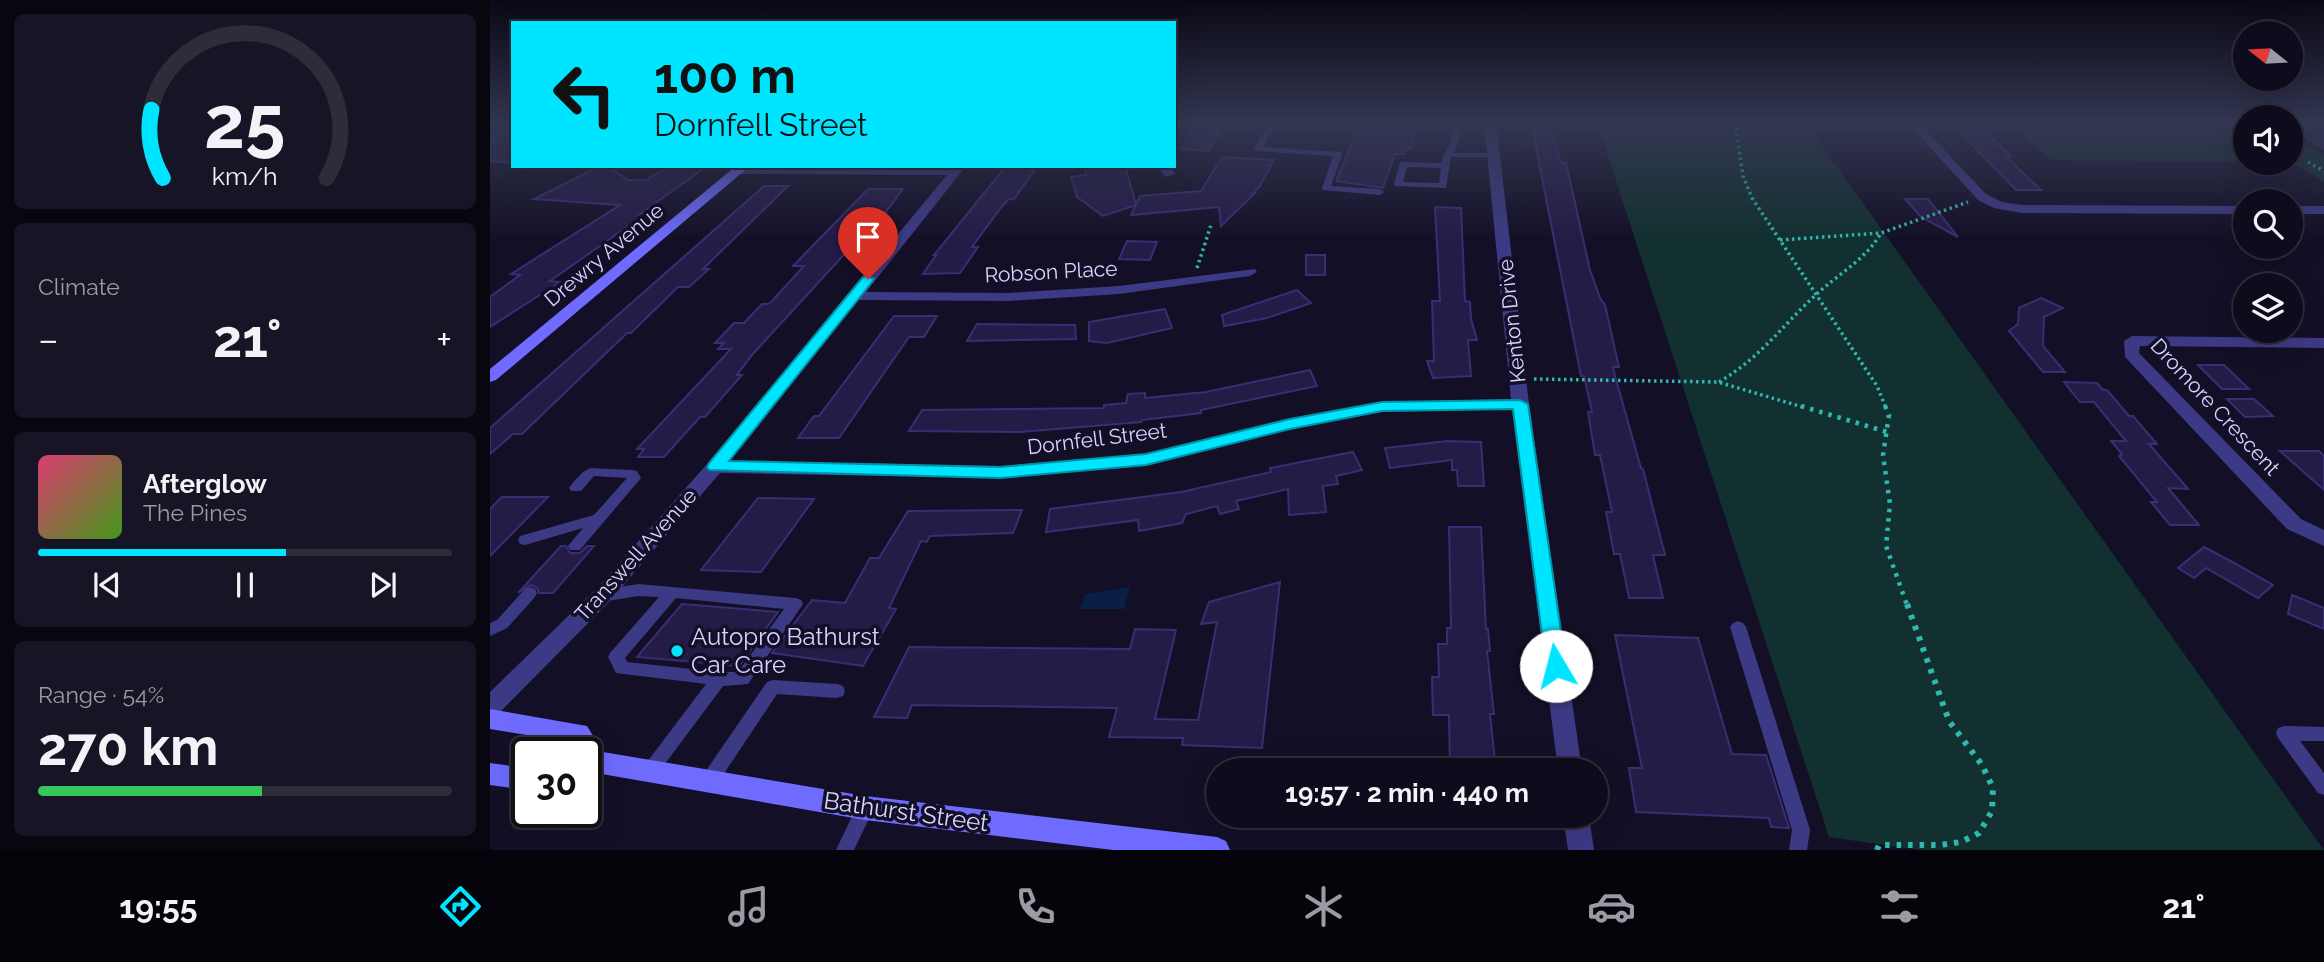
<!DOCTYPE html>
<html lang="en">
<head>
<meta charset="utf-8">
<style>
	:root { --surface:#0e0b1c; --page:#171425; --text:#f1f3f6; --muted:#9b9ba3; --line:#2e2b3b; --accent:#00e5ff }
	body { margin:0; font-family:Raleway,sans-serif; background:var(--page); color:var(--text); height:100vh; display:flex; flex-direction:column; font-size:26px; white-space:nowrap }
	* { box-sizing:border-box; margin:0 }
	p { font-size:23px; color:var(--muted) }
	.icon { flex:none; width:38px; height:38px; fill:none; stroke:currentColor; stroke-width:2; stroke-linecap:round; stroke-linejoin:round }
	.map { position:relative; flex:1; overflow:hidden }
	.drawer { display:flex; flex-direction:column; gap:14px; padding:14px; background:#08060f; width:490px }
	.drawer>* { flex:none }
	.top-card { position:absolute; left:21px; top:21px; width:665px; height:147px; border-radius:0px; box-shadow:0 7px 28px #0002,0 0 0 2px var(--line); background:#00e5ff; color:#111; overflow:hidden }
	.needle { width:46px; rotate:288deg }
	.fabs { position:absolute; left:1743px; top:21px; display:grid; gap:14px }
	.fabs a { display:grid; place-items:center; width:70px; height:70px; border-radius:50%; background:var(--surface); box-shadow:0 7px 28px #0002,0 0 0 2px var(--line); font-size:35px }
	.speed { position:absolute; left:21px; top:737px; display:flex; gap:14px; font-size:35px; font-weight:700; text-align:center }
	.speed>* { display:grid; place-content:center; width:91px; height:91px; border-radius:50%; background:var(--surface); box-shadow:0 7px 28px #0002,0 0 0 2px var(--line); line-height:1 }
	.speed .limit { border:4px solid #111; border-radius:10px; background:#fff; color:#111 }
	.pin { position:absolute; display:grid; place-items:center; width:60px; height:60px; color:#fff; margin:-72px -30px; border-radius:50% 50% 50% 0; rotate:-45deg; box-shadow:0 0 7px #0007 }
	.pin .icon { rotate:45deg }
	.me { position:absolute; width:77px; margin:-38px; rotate:352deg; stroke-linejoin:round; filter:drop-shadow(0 0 5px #0008) }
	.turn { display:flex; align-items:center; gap:24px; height:147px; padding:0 28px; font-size:32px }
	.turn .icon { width:91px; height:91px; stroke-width:2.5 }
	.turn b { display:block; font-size:49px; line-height:60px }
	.big { font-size:52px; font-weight:700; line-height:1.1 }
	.drawer .tile { flex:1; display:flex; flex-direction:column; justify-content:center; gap:10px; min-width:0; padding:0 24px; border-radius:10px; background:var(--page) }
	.drawer .dial { align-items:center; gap:0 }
	.dial svg { height:182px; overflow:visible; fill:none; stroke:var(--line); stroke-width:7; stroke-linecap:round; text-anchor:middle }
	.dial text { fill:var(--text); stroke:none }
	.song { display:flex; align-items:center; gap:21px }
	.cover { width:84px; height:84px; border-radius:10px; background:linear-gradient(135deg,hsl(340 70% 55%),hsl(100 70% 35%)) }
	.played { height:7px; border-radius:4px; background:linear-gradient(90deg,var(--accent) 60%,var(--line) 60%) }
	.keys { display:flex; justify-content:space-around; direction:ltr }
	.heat { display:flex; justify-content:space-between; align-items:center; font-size:38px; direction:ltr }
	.charge { height:10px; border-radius:5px; background:linear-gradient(90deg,#34c759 54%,var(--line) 0) }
	.trip { position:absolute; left:716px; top:758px; width:402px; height:70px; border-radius:35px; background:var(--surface); box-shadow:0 7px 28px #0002,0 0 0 2px var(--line); font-weight:700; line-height:70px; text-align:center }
	.dock { display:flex; height:112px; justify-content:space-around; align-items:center; background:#06040b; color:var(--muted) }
	.dock .icon { width:49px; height:49px }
	.dock .on { color:var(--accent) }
	.dock b { font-size:32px; color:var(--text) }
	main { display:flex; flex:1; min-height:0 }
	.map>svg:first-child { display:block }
	.green { fill:#12302f }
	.water { fill:#0a1f44 }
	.building { fill:#241b47; stroke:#3b2d73; stroke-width:2 }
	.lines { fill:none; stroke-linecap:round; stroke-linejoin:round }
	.path-far2 { stroke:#2fb8b0; stroke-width:3.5; stroke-dasharray:2.5 3.5; stroke-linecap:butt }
	.path-far1 { stroke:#2fb8b0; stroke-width:4.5; stroke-dasharray:3.5 6; stroke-linecap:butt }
	.path { stroke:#2fb8b0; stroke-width:6; stroke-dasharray:4.5 7; stroke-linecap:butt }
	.lane { fill:#3d3a85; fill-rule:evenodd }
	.street { fill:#3d3a85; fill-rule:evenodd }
	.secondary { fill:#6f6bff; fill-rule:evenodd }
	.route { fill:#00e5ff; stroke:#0095a6; stroke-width:2 }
	.poi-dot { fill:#00e5ff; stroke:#130f26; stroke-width:2.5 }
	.labels { text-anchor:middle; stroke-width:7; stroke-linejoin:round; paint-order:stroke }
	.street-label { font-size:21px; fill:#d9d4ff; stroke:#130f26 }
	.near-poi-label { font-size:24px; fill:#d9d4ff; stroke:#130f26; text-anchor:start }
	.near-street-label { font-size:24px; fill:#d9d4ff; stroke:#130f26 }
</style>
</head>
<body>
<main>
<section class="drawer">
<div class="tile dial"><svg viewBox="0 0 100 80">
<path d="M14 69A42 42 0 1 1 86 69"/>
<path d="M14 69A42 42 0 0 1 9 39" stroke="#00e5ff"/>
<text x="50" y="56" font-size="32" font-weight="700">25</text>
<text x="50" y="72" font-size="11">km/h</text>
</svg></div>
<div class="tile"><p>Climate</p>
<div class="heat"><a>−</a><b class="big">21°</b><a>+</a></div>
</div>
<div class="tile">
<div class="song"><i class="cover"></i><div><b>Afterglow</b><p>The Pines</p></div></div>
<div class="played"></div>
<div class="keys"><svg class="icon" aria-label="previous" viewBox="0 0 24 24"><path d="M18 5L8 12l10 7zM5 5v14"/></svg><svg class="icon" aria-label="pause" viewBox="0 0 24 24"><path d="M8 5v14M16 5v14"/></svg><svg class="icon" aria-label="next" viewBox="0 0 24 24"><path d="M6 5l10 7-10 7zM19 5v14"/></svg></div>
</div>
<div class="tile"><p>Range · 54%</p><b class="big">270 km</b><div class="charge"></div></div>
</section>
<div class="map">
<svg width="1834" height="850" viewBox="0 0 1834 850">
	<rect width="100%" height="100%" fill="#130f26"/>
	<g class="green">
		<path d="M 1107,122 L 1315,122 L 1834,850 L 1430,850 L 1339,837 Z"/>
		<path d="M 1518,122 L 1755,122 L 1755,162 L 1561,160 Z"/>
		<path d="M 1801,135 L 1834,156 L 1834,182 L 1801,162 Z"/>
	</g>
	<path class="water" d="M 640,587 L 634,609 L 590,609 L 595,594 Z"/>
	<g class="building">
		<path d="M 709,122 L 733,122 L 719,151 L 691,149 L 702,127 L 706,127 Z"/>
		<path d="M 903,122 L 929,123 L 921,148 L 916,148 L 914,154 L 905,154 L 893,188 L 846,181 L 868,130 L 899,132 Z"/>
		<path d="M 1041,122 L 1059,122 L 1071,163 L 1076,163 L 1100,270 L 1110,298 L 1115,305 L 1129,367 L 1123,367 L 1125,376 L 1151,468 L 1153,469 L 1175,555 L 1163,555 L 1173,598 L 1139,598 L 1130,554 L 1124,554 L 1116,512 L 1122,512 L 1110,455 L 1105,455 L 1098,412 L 1102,412 L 1094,376 L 1091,376 Z"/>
		<path d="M 1460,122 L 1485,122 L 1521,156 L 1515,156 L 1551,190 L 1526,190 Z"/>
		<path d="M 1801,122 L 1834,122 L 1834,148 L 1801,128 Z"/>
		<path d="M 23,128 L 23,163 L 0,161 L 0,139 Z"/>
		<path d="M 732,157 L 784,160 L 770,186 L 763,193 L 765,193 L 731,226 L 729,207 L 641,215 L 646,205 L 613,216 L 587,197 L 581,177 L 596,175 L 595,169 L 635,166 L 646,204 L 650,196 L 711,191 Z"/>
		<path d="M 110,166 L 118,166 L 138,180 L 156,180 L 178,166 L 217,166 L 149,215 L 154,215 L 60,281 L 70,282 L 0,327 L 0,297 L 30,275 L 21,274 L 130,205 L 44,199 Z"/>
		<path d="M 516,166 L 543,166 L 540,170 L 545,170 L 524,199 L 519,199 L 513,205 L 482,247 L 488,247 L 470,273 L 433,274 L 446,255 L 444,255 Z"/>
		<path d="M 274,186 L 298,186 L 213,269 L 219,269 L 199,287 L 188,287 L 141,333 L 137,333 L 32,434 L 23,434 L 0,454 L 0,428 Z"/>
		<path d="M 378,189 L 413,189 L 384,228 L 379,228 L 372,235 L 262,355 L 247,375 L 252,375 L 215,417 L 210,417 L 174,457 L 148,457 L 154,449 L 147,449 L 241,349 L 228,349 L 234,343 L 225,343 L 244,323 L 254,323 L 272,304 L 278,304 L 282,301 L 314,266 L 303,266 Z"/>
		<path d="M 1415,199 L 1438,199 L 1468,237 L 1431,217 Z"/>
		<path d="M 945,207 L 971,208 L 975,301 L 980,302 L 981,319 L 987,340 L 978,340 L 981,376 L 943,378 L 937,361 L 944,361 L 942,301 L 950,301 Z"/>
		<path d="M 637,241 L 667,242 L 660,260 L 629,259 Z"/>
		<rect x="816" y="255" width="19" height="20"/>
		<path d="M 807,290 L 821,303 L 777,318 L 734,326 L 732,315 Z"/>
		<path d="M 1551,298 L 1573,308 L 1554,317 L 1553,346 L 1575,372 L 1553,372 L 1519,331 L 1528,324 L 1529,308 Z"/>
		<path d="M 675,309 L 682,328 L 617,343 L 599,341 L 599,322 Z"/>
		<path d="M 404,316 L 447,316 L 434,337 L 419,337 L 349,438 L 308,438 L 324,416 L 329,416 Z"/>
		<path d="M 487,324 L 585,325 L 586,339 L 477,341 Z"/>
		<path d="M 1708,365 L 1734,365 L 1759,389 L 1732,389 Z"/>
		<path d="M 820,370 L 827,386 L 711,410 L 711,413 L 652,420 L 651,422 L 530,432 L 419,431 L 432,410 L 614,408 L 614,405 L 636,403 L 638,394 L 655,393 L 655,398 L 716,392 Z"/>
		<path d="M 1574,382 L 1607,383 L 1613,390 L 1617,390 L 1639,416 L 1643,416 L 1667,444 L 1659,444 L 1698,489 L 1678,488 L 1709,525 L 1680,525 L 1661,502 L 1667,502 L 1629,456 L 1632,454 L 1621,441 L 1636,441 L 1604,402 L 1590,402 Z"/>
		<path d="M 1737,399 L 1764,399 L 1783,416 L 1755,417 Z"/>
		<path d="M 957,441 L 991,442 L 994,486 L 968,486 L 967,470 L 962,470 L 962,460 L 900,468 L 895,448 Z"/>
		<path d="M 1790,451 L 1829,451 L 1834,456 L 1834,490 Z"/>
		<path d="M 863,452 L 872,470 L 846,476 L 848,484 L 833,486 L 836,512 L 799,515 L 798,489 L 746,501 L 749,509 L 730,514 L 727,506 L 696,514 L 692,523 L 649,531 L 648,520 L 556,532 L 560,509 L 691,492 L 781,472 L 780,468 Z"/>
		<path d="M 12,497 L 58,497 L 0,556 L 0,509 Z"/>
		<path d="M 268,498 L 324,499 L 271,572 L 211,570 Z"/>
		<path d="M 532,510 L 523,533 L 440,536 L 437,542 L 431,541 L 399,608 L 406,609 L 373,666 L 282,653 L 322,600 L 355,603 L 380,558 L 389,558 L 418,511 Z"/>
		<path d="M 959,527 L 991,527 L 996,629 L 998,629 L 1000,651 L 997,651 L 1004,714 L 1000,714 L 1006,770 L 960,770 L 959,715 L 943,715 L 942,677 L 949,677 L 948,644 L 957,644 L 957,628 L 961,628 Z"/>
		<path d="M 71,546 L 76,546 L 80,553 L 90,553 L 97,546 L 104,546 L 63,593 L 49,593 L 47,588 L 41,585 L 28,593 Z"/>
		<path d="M 1714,547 L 1746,564 L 1783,585 L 1768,598 L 1716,568 L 1704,578 L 1688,568 Z"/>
		<path d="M 790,582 L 772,748 L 692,745 L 693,738 L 619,737 L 627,708 L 422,705 L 417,718 L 384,717 L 419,647 L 640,649 L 645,629 L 686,630 L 665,719 L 708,720 L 727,622 L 711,624 L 719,602 Z"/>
		<path d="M 1802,595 L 1834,608 L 1834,629 L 1798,614 Z"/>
		<path d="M 192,604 L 288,612 L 249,666 L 147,657 Z"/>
		<path d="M 1125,635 L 1208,638 L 1242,754 L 1276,755 L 1299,828 L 1281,827 L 1279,818 L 1146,812 L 1139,768 L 1152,768 Z"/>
	</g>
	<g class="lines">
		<g class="path-far2">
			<path d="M 1245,122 L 1253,176 L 1262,198 L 1387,386 L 1396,408"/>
			<path d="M 1818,162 L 1834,171"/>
			<path d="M 1290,240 L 1391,233 L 1478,202"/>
			<path d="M 707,268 L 721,225"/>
			<path d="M 1044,379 L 1228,382 L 1316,408"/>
			<path d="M 1229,382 C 1274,355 1292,325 1329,292 C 1350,273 1377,258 1391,233"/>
		</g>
		<g class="path-far1">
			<path d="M 1311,406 L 1397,432"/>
			<path d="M 1395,406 L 1399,415 L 1393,455 L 1400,504 L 1396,546 L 1417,605"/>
		</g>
		<path class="path" d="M 1387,850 L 1389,845 L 1450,845 L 1471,842 L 1489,833 L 1502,811 L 1503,788 L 1492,765 L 1459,721 L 1417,604"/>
		<g class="lane">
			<path d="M 779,122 L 787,122 L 773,147 L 851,152 L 852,154 L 841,186 L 890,189 L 894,192 L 890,195 L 833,190 L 832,188 L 843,156 L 765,151 L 764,149 Z"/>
			<path d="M 965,123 L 972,125 L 967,146 L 963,153 L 1004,153 L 1008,155 L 1007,157 L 961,157 L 956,188 L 905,186 L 904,184 L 910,162 L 952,163 L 953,155 L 959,146 ZM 917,167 L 951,168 L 949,183 L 913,182 Z"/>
			<path d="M 101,468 L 142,470 L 147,471 L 151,478 L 90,550 L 80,550 L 78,546 L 93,528 L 35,545 L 30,544 L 28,540 L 30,536 L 104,515 L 137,478 L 104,476 L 91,491 L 81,491 L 79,488 C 84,481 93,470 101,468 Z"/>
			<path d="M 148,584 L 306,598 L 311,600 L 313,604 L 258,684 L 233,686 L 166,776 L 160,779 L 154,776 L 151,771 L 154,766 L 216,684 L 126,673 L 118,657 L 120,653 L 169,597 L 148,596 L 112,602 L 107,600 L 105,596 L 107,592 L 112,590 ZM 186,598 L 294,609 L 248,672 L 229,672 L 137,662 L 135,658 Z"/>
			<path d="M 40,587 L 45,589 L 47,593 L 45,597 L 17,628 L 0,636 L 0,623 L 7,620 L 35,589 Z"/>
			<path d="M 1248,621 L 1253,623 L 1256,627 L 1320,830 L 1317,850 L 1299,850 L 1302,830 L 1240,627 L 1243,623 Z"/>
			<path d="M 283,680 L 347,684 L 353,686 L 355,691 L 353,696 L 347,698 L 287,694 L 225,787 L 219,789 L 213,787 L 210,781 L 213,775 L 277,682 Z"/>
			<path d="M 1794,726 L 1834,727 L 1834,741 L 1810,741 L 1834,773 L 1834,795 L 1828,793 L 1788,738 L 1786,733 L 1788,728 Z"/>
			<path d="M 375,800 L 381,802 L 384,808 L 364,850 L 346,850 L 369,802 Z"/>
		</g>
		<g class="street">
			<path d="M 994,122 L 1006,122 L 1039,404 L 1092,770 L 1068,770 L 1022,409 L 892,412 L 800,429 L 656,466 L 510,478 L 230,473 L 119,602 L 8,714 L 0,717 L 0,692 L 105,590 L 218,463 L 457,175 L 250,174 L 246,173 L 246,167 L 476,166 L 376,292 L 518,293 L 629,286 L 765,269 L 767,272 L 760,276 L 629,294 L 518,301 L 368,300 L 240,461 L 510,466 L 656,454 L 800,419 L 892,402 L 1021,399 Z"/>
			<path d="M 1417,122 L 1428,122 L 1496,194 L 1512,202 L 1532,205 L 1755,206 L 1755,214 L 1532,213 L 1504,208 L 1488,200 Z"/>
			<path d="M 667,166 L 679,166 L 685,174 L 675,177 Z"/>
			<rect x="1801" y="206" width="33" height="8"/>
			<path d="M 1642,336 L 1834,338 L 1834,348 L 1650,346 L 1649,353 L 1811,519 L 1834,530 L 1834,546 L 1797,529 L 1635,357 L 1634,341 Z"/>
			<path d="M 1073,816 L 1099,816 L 1104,850 L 1078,850 Z"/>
		</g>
		<g class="secondary">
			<path d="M 246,166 L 260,166 L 6,380 L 0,382 L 0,369 Z"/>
			<path d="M 0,709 L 97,726 L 113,752 L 375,796 L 727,837 L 736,841 L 740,850 L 623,850 L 375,820 L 106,773 L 96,776 L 96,752 L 87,752 L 81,742 L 0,729 Z"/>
			<path d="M 0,763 L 37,768 L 37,790 L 0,785 Z"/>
		</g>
	</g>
	<linearGradient id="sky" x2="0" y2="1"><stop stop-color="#0a0815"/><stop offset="0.51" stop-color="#333752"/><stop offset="1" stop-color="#333752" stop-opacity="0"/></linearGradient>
	<rect width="1834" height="241" fill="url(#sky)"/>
	<path class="route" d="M 378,276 L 384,279 L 382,282 L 239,461 L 510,467 L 656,454 L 800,419 L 892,402 L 1030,400 L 1038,404 L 1076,666 L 1073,671 L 1066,674 L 1059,671 L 1056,666 L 1023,409 L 892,411 L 800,429 L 656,465 L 510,478 L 219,470 L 217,467 L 219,463 L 373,277 Z"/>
	<circle class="poi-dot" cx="187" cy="651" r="7"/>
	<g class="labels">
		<g class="street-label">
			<text transform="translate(114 255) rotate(-40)" y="7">Drewry Avenue</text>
			<text transform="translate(561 272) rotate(-3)" y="7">Robson Place</text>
			<text transform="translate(1022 321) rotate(-96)" y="7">Kenton Drive</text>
			<text transform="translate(1725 407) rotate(47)" y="7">Dromore Crescent</text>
			<text transform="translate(607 439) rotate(-7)" y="7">Dornfell Street</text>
			<text transform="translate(146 555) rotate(-48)" y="7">Transwell Avenue</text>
		</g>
		<g class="near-poi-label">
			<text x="201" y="645">Autopro Bathurst<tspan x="201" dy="28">Car Care</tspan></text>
		</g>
		<g class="near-street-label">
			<text transform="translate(416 812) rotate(8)" y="8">Bathurst Street</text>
		</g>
	</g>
</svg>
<div class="fabs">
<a><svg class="needle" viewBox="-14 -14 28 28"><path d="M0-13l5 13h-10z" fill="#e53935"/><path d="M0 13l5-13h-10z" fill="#9b9ba3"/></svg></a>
<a><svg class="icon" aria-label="sound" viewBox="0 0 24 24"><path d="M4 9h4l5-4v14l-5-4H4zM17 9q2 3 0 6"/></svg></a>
<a><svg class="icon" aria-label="search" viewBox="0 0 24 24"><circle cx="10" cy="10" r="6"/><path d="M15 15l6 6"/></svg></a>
<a><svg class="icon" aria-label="layers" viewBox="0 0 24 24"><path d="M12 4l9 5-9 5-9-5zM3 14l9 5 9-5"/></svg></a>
</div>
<div class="speed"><div class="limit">30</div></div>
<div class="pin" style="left:378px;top:279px;background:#d93025"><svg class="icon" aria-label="arrive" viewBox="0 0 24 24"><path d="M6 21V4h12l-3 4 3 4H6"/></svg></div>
<svg class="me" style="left:1066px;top:666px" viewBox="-20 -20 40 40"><circle r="19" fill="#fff"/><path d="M0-13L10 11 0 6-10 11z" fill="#00e5ff"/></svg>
<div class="trip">19:57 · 2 min · 440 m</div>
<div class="top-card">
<div class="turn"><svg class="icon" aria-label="left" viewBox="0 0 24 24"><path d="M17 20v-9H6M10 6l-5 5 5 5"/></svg><div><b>100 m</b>Dornfell Street</div></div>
</div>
</div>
</main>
<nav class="dock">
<b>19:55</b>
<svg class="icon on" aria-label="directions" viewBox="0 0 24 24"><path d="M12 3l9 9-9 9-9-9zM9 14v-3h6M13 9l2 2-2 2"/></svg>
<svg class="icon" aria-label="music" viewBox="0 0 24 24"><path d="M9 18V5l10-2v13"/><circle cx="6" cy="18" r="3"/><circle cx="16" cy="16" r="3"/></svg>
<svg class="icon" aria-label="phone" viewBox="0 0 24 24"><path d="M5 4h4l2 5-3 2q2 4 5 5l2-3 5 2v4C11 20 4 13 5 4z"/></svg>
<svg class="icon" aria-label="climate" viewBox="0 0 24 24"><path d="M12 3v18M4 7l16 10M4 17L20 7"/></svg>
<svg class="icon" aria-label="car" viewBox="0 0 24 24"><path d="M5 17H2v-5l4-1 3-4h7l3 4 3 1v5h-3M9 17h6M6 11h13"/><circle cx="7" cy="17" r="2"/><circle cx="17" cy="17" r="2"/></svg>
<svg class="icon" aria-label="filters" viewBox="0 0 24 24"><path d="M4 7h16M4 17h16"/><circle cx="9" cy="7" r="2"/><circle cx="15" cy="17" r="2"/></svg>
<b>21°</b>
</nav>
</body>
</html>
